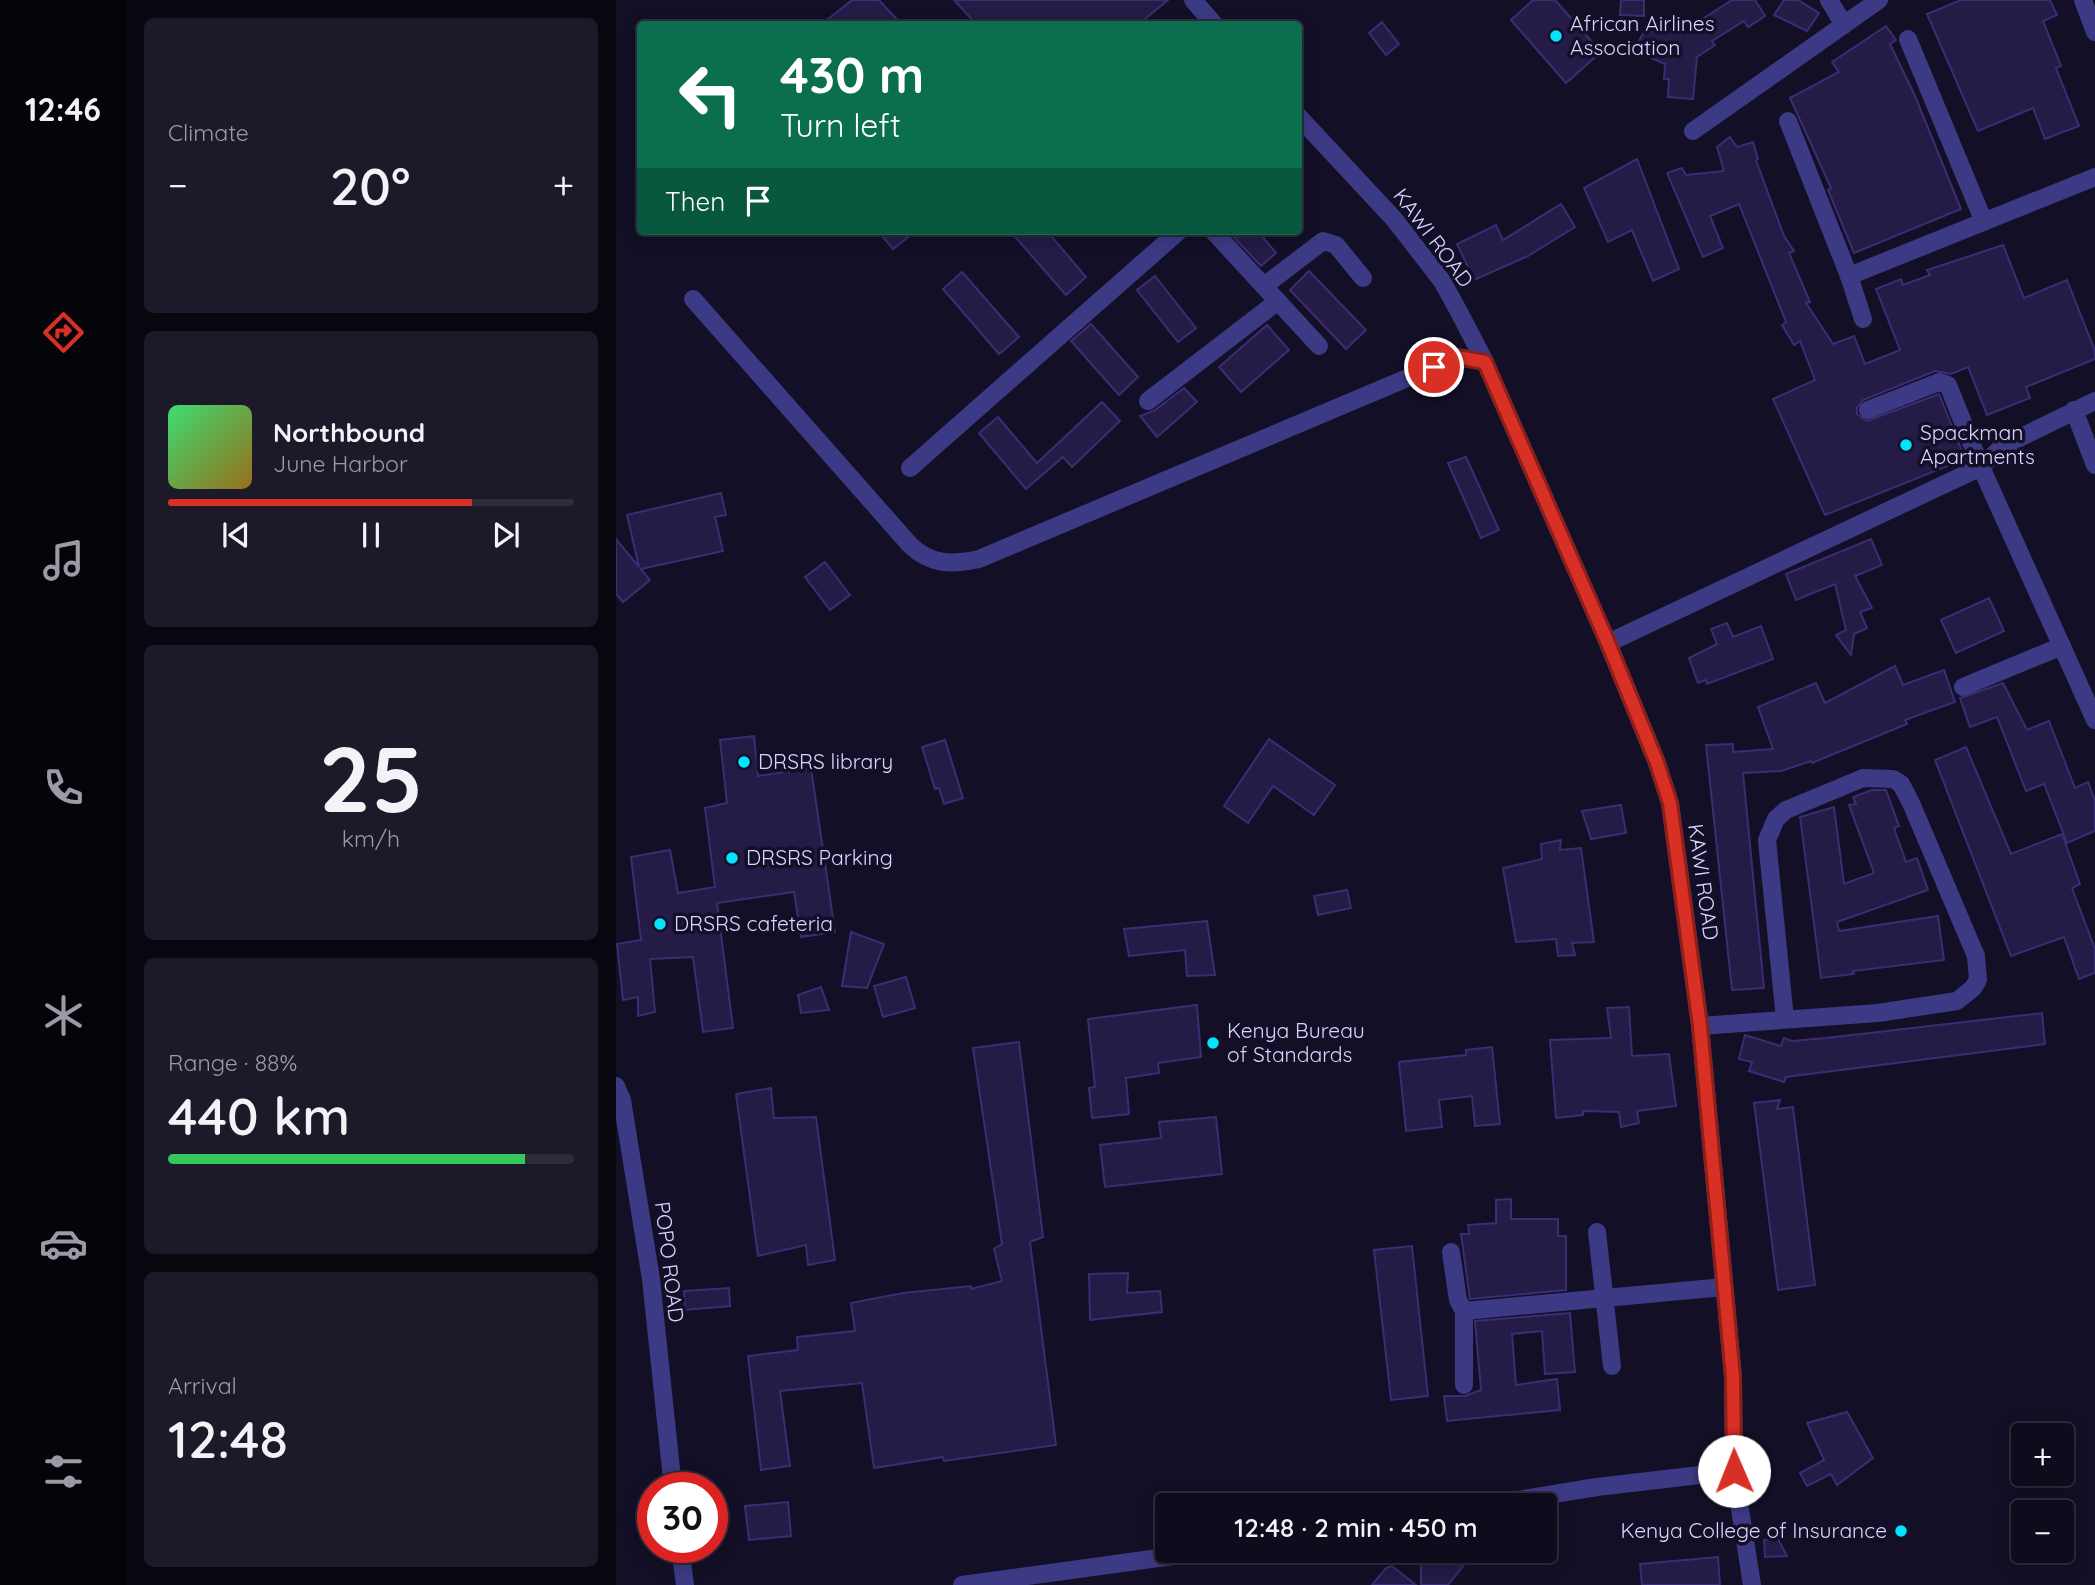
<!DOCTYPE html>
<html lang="en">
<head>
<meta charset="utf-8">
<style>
	:root { --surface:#0e0b1c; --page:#1c1929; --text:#f1f3f6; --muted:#9b9ba3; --line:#2e2b3b; --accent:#d93025 }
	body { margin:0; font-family:Quicksand,sans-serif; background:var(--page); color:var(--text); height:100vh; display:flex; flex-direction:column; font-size:26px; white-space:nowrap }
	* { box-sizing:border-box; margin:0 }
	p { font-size:23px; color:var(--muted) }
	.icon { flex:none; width:38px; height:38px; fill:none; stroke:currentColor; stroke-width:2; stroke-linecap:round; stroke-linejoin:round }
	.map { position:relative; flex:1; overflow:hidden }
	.side { display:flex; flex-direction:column; gap:18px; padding:18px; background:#08060f; width:490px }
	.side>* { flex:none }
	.guide { position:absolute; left:21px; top:21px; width:665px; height:214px; border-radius:7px; box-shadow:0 4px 18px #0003,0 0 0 2px var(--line); background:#0b6e4f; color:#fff; overflow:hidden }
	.controls { position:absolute; left:1395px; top:1423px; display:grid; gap:14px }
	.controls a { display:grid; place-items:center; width:63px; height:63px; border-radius:7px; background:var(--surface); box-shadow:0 4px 18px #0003,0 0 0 2px var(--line); font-size:35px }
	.speed { position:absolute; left:21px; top:1472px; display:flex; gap:14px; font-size:35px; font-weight:700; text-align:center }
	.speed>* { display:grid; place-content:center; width:91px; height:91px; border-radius:50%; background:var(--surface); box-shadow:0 4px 18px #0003,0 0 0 2px var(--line); line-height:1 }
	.speed .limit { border:10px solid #d22; background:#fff; color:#111 }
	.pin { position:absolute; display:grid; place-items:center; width:60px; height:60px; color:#fff; margin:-30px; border:4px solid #fff; border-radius:50%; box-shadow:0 2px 7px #0007 }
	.me { position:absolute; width:77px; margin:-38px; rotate:359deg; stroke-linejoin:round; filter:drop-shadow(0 0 5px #0008) }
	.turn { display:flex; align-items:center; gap:24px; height:147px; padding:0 28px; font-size:32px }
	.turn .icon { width:91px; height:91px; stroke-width:2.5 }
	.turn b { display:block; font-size:49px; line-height:60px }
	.then { display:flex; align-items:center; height:66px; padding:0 28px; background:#0003; gap:14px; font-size:26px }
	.big { font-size:52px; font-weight:600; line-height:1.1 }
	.side .card { flex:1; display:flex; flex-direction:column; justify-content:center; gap:10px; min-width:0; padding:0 24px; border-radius:10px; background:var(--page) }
	.side .dial { align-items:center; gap:0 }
	.dial b { font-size:91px; line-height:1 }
	.song { display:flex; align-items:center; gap:21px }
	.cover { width:84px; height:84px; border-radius:10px; background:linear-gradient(135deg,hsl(140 70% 55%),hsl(40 70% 35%)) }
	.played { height:7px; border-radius:4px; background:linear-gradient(90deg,var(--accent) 75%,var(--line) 75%) }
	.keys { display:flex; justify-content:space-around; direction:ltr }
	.heat { display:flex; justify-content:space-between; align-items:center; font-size:38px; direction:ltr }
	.charge { height:10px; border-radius:5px; background:linear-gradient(90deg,#34c759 88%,var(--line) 0) }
	.trip { position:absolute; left:539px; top:1493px; width:402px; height:70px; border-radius:7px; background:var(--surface); box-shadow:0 4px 18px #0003,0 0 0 2px var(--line); font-weight:600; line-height:70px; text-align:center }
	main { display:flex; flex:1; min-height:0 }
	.dock { display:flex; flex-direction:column; width:126px; justify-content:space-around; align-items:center; background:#06040b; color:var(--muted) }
	.dock .icon { width:49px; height:49px }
	.dock .active { color:var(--accent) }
	.dock b { font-size:32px; color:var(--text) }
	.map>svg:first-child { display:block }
	.building { fill:#241b47; stroke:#3b2d73; stroke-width:2 }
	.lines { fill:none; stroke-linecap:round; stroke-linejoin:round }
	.minor { stroke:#3d3a85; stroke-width:18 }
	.route-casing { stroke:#8d1f18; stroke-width:18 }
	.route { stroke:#d93025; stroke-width:12 }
	.poi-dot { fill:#00e5ff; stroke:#130f26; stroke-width:2.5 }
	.labels { text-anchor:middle; stroke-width:7; stroke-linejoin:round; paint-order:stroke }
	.poi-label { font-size:21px; fill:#d9d4ff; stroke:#130f26; text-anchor:start }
	.street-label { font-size:21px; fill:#d9d4ff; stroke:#130f26 }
</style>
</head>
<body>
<main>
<nav class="dock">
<b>12:46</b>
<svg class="icon active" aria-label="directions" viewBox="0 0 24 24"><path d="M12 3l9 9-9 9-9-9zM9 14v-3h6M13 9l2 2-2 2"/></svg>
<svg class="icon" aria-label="music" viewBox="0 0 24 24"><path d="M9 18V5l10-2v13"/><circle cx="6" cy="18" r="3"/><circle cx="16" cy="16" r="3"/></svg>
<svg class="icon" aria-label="phone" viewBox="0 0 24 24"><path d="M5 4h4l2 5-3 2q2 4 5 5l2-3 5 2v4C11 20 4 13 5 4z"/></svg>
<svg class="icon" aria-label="climate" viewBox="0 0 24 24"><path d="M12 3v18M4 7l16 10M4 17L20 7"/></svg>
<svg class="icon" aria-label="car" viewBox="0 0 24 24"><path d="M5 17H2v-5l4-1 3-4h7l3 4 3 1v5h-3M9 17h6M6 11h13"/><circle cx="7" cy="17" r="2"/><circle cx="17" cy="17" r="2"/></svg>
<svg class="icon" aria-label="filters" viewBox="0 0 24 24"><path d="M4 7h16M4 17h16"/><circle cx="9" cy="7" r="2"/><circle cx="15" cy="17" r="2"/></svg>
</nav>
<section class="side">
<div class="card"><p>Climate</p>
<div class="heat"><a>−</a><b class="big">20°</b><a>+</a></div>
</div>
<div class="card">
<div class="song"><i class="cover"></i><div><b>Northbound</b><p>June Harbor</p></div></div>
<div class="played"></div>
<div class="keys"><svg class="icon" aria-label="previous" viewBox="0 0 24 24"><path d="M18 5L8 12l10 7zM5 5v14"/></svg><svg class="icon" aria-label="pause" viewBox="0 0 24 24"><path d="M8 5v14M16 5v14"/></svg><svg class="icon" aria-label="next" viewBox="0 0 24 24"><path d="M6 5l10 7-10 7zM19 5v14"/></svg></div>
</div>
<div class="card dial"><b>25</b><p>km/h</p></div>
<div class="card"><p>Range · 88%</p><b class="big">440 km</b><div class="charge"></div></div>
<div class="card"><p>Arrival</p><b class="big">12:48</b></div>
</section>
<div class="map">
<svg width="1479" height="1585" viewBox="0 0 1479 1585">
	<rect width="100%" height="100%" fill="#130f26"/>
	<g class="building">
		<path d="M 236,0 L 263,0 L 285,24 L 206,24 Z"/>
		<path d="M 338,0 L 552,0 L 523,24 L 360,24 Z"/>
		<path d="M 917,0 L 939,0 L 985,52 L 950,83 L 895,20 Z"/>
		<path d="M 1005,0 L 1028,0 L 1028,16 L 1004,15 Z"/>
		<path d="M 1116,0 L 1139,0 L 1149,16 L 1132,27 L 1128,21 L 1096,41 L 1099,45 L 1081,57 L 1077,99 L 1052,97 L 1053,79 L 1048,79 L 1049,64 L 1033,57 L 1035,52 L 1023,41 L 1034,20 L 1063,34 Z"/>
		<path d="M 1168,0 L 1182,0 L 1203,13 L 1191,31 L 1158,15 Z"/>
		<path d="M 1345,0 L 1434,0 L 1441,15 L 1427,21 L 1445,66 L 1440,68 L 1463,126 L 1429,139 L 1417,108 L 1362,131 L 1311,14 Z"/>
		<path d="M 766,22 L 783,44 L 770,55 L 753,33 Z"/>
		<path d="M 1270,26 L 1280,40 L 1274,44 L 1299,96 L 1345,209 L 1238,253 L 1212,190 L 1215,188 L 1174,98 L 1223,72 L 1216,62 Z"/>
		<path d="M 1114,137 L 1121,147 L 1137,142 L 1142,159 L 1140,160 L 1168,236 L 1178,251 L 1173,253 L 1194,302 L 1190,303 L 1217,344 L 1238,336 L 1249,364 L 1284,350 L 1260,289 L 1285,279 L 1287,285 L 1314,275 L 1311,270 L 1387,245 L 1408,298 L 1451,280 L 1479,351 L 1479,359 L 1410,387 L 1414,398 L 1371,415 L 1352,367 L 1335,374 L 1319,371 L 1247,400 L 1241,408 L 1241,414 L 1251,421 L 1323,394 L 1349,459 L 1209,515 L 1157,399 L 1199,380 L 1184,341 L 1178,345 L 1166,325 L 1170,322 L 1123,204 L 1094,216 L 1107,248 L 1087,257 L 1051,173 L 1066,168 L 1070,175 L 1108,171 L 1101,147 Z"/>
		<path d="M 1021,159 L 1063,269 L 1037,281 L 1016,230 L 992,242 L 968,188 Z"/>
		<path d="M 945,204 L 959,227 L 912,256 L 858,280 L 841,244 L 880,225 L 887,240 Z"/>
		<path d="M 262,231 L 300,231 L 277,249 Z"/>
		<path d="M 394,231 L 431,231 L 470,277 L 450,295 Z"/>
		<path d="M 612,231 L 642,231 L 660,253 L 645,266 Z"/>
		<path d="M 693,271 L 750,330 L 730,349 L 674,290 Z"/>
		<path d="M 346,272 L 403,337 L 383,354 L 327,289 Z"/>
		<path d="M 539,276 L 580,328 L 562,342 L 521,290 Z"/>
		<path d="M 475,324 L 522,377 L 503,395 L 455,341 Z"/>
		<path d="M 651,325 L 673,350 L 625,392 L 603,367 Z"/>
		<path d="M 568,388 L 581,402 L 541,437 L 524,416 L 539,410 Z"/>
		<path d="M 486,402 L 504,421 L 456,467 L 447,457 L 410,489 L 363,433 L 382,417 L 421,463 Z"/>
		<path d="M 850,457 L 883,530 L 865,538 L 832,463 Z"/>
		<path d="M 105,493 L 110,515 L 99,517 L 107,551 L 25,569 L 34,580 L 7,602 L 0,594 L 0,539 L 23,567 L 11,515 Z"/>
		<path d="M 1255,539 L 1266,565 L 1239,576 L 1256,608 L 1244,612 L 1251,628 L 1238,634 L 1235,655 L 1220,635 L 1230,630 L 1219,584 L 1180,600 L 1170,574 Z"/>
		<path d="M 209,562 L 234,595 L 214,610 L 189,577 Z"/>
		<path d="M 1373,598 L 1388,631 L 1340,653 L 1325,620 Z"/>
		<path d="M 1111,623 L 1117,637 L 1145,626 L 1157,659 L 1091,684 L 1090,680 L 1082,683 L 1073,658 L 1101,644 L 1095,629 Z"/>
		<path d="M 1279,666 L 1287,685 L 1328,670 L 1339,702 L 1289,720 L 1291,724 L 1196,763 L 1195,761 L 1165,771 L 1127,773 L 1148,988 L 1116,990 L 1090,745 L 1117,744 L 1117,752 L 1157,749 L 1142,707 L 1200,683 L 1209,703 Z"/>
		<path d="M 1387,683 L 1411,730 L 1433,721 L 1459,788 L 1472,782 L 1479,801 L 1479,831 L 1451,843 L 1428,784 L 1410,791 L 1381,717 L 1354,727 L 1344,698 Z"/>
		<path d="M 138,736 L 142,776 L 195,768 L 219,932 L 185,937 L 178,892 L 101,903 L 117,1028 L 87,1032 L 77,957 L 34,959 L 39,1012 L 22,1016 L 22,997 L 7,1000 L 1,944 L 25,940 L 15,857 L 54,850 L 62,893 L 99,887 L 89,808 L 111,803 L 104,740 Z"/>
		<path d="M 653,739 L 719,785 L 698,815 L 657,786 L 632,823 L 608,806 Z"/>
		<path d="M 329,740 L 347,798 L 328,804 L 323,788 L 319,789 L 306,747 Z"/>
		<path d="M 1350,747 L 1395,854 L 1446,834 L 1464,884 L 1456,888 L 1479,949 L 1479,973 L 1463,979 L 1448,937 L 1395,956 L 1319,760 Z"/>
		<path d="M 1256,790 L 1270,790 L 1283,826 L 1278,828 L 1290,862 L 1301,858 L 1312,890 L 1221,922 L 1223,931 L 1322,916 L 1328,960 L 1237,971 L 1238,974 L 1205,978 L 1184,817 L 1218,807 L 1228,884 L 1258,873 L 1233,805 L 1240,804 L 1237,797 Z"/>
		<path d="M 1005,805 L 1010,833 L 975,839 L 966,811 Z"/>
		<path d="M 945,840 L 944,850 L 965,848 L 978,942 L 956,943 L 959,955 L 942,956 L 940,939 L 900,942 L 887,868 L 926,859 L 925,844 Z"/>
		<path d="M 731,890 L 735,908 L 702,915 L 698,896 Z"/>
		<path d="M 591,921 L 599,975 L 571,976 L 569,950 L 513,956 L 508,929 Z"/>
		<path d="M 235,932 L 268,944 L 251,988 L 226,986 Z"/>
		<path d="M 290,977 L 299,1008 L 267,1017 L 258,986 Z"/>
		<path d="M 205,987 L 213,1010 L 185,1013 L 182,995 Z"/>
		<path d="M 581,1005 L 585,1057 L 542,1063 L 543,1073 L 510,1078 L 513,1114 L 476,1118 L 473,1088 L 479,1087 L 472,1019 Z"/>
		<path d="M 1013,1007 L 1016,1056 L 1053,1054 L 1060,1106 L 1021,1111 L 1023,1123 L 1005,1127 L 1003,1112 L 967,1111 L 967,1115 L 940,1118 L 934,1040 L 995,1038 L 991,1008 Z"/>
		<path d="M 1426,1013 L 1429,1044 L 1170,1077 L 1168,1082 L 1133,1071 L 1136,1062 L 1123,1059 L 1129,1035 L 1165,1046 L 1168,1038 L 1176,1041 L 1210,1038 Z"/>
		<path d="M 403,1042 L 427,1237 L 414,1242 L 440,1445 L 328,1461 L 327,1457 L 258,1468 L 246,1383 L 164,1391 L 174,1466 L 145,1470 L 132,1356 L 182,1350 L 181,1337 L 239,1331 L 235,1303 L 287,1293 L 355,1286 L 355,1289 L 386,1281 L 378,1249 L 386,1244 L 357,1048 Z"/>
		<path d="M 876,1047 L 884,1124 L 859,1126 L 856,1096 L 823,1100 L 826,1127 L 790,1131 L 783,1062 L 850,1055 L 850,1050 Z"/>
		<path d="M 155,1088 L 158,1118 L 200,1117 L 219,1260 L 192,1265 L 190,1245 L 142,1256 L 120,1094 Z"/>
		<path d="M 1164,1100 L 1161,1109 L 1177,1107 L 1199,1285 L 1162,1290 L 1138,1103 Z"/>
		<path d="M 600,1117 L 606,1174 L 489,1187 L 484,1145 L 545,1138 L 543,1122 Z"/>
		<path d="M 895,1199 L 895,1219 L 942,1219 L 942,1236 L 950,1236 L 950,1290 L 854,1299 L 845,1234 L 853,1234 L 852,1225 L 880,1223 L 880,1200 Z"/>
		<path d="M 796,1246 L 812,1396 L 775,1400 L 758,1250 Z"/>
		<path d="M 512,1273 L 511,1293 L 544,1291 L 546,1312 L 474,1320 L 473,1274 Z"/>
		<path d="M 113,1288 L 114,1306 L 69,1310 L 68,1291 Z"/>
		<path d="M 954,1313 L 959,1372 L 929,1374 L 926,1331 L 896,1334 L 900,1385 L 941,1379 L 944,1410 L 831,1421 L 828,1396 L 849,1396 L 865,1390 L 859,1321 Z"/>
		<path d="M 1231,1412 L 1257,1458 L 1221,1485 L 1215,1474 L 1191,1486 L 1184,1473 L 1208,1460 L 1191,1423 Z"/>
		<path d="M 172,1502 L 175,1536 L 133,1540 L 129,1506 Z"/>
		<path d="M 1162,1539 L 1171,1556 L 1149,1557 L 1148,1540 Z"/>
		<path d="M 826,1552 L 833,1557 L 855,1556 L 832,1585 L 805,1585 L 805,1562 L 819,1559 Z"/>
		<path d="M 1102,1557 L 1104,1585 L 1026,1585 L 1024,1564 Z"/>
		<path d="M 776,1566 L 800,1585 L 756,1585 L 770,1568 Z"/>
	</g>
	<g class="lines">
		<g class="minor">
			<path d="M 577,0 L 598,24"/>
			<path d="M 1213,0 L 1228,25"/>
			<path d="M 1467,0 L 1479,32"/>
			<path d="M 1292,39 L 1368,222"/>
			<path d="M 682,116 L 778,219 L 826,281 L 843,312 L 869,362 L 992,643 L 1041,763 L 1054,803 L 1084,1026 L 1117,1377 L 1118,1471 L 1136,1585"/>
			<path d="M 1172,121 L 1233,276"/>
			<path d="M 1077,131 L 1263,0"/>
			<path d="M 597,231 L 703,346"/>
			<path d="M 648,286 L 707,241 L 720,245 L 747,278"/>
			<path d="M 77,299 L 294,545 C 315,565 335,565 363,559 L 841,357 L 869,362"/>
			<path d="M 1247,319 L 1233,276 L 1479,177"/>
			<path d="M 532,401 L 662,301"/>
			<path d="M 1252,410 L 1323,382 L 1332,385 L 1365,467 L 1479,720"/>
			<path d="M 1458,410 L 1479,465"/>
			<path d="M 294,468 L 563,231"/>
			<path d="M 992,643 L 1365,467 L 1387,446 L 1479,401"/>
			<path d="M 1347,687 L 1446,646"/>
			<path d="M 1084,1026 L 1262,1013 L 1341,1001 L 1357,988 L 1362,980 L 1360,956 L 1295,803 L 1285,784 L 1277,779 L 1247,778 L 1170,810 L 1160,819 L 1151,840 L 1169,1019"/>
			<path d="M 0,1086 L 6,1100 L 35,1279 L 57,1488"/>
			<path d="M 981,1232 L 996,1366"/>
			<path d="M 835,1252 L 842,1300 L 848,1311 L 848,1385"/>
			<path d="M 848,1311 L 1108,1287"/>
			<path d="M 871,1505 L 981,1487 L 1118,1471"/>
			<path d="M 64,1547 L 69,1585"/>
			<path d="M 346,1585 L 601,1550"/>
		</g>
	</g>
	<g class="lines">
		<defs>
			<path id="route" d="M 818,367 L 841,357 L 869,362 L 992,643 L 1041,763 L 1054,803 L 1084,1026 L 1117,1377 L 1118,1471"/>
		</defs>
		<use href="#route" class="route-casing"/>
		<use href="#route" class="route"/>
	</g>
	<g class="poi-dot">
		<circle cx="940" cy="36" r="7"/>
		<circle cx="1290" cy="445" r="7"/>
		<circle cx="128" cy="762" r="7"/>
		<circle cx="116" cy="858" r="7"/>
		<circle cx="44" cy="924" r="7"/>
		<circle cx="597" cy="1043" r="7"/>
		<circle cx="1285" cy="1531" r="7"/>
	</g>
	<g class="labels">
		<g class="poi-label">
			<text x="954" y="31">African Airlines<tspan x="954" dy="24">Association</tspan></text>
			<text x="1304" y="440">Spackman<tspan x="1304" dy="24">Apartments</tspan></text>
			<text x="142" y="769">DRSRS library</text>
			<text x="130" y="865">DRSRS Parking</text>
			<text x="58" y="931">DRSRS cafeteria</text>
			<text x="611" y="1038">Kenya Bureau<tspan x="611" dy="24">of Standards</tspan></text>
			<text x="1271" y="1538" text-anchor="end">Kenya College of Insurance</text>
		</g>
		<g class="street-label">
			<text transform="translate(817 238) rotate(53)" y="7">KAWI ROAD</text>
			<text transform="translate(1087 882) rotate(82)" y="7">KAWI ROAD</text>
			<text transform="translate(53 1262) rotate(83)" y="7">POPO ROAD</text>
		</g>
	</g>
</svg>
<div class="controls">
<a>+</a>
<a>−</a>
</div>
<div class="speed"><div class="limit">30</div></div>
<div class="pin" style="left:818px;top:367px;background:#d93025"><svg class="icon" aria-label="arrive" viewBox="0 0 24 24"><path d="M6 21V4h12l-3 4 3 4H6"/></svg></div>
<svg class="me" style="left:1118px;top:1471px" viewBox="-20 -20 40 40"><circle r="19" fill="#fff"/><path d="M0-13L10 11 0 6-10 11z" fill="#d93025"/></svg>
<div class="trip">12:48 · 2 min · 450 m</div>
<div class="guide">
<div class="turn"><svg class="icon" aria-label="left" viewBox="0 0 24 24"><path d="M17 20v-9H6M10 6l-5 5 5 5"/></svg><div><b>430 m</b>Turn left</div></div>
<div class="then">Then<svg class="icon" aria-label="arrive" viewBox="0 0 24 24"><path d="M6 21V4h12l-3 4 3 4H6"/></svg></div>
</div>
</div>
</main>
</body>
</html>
